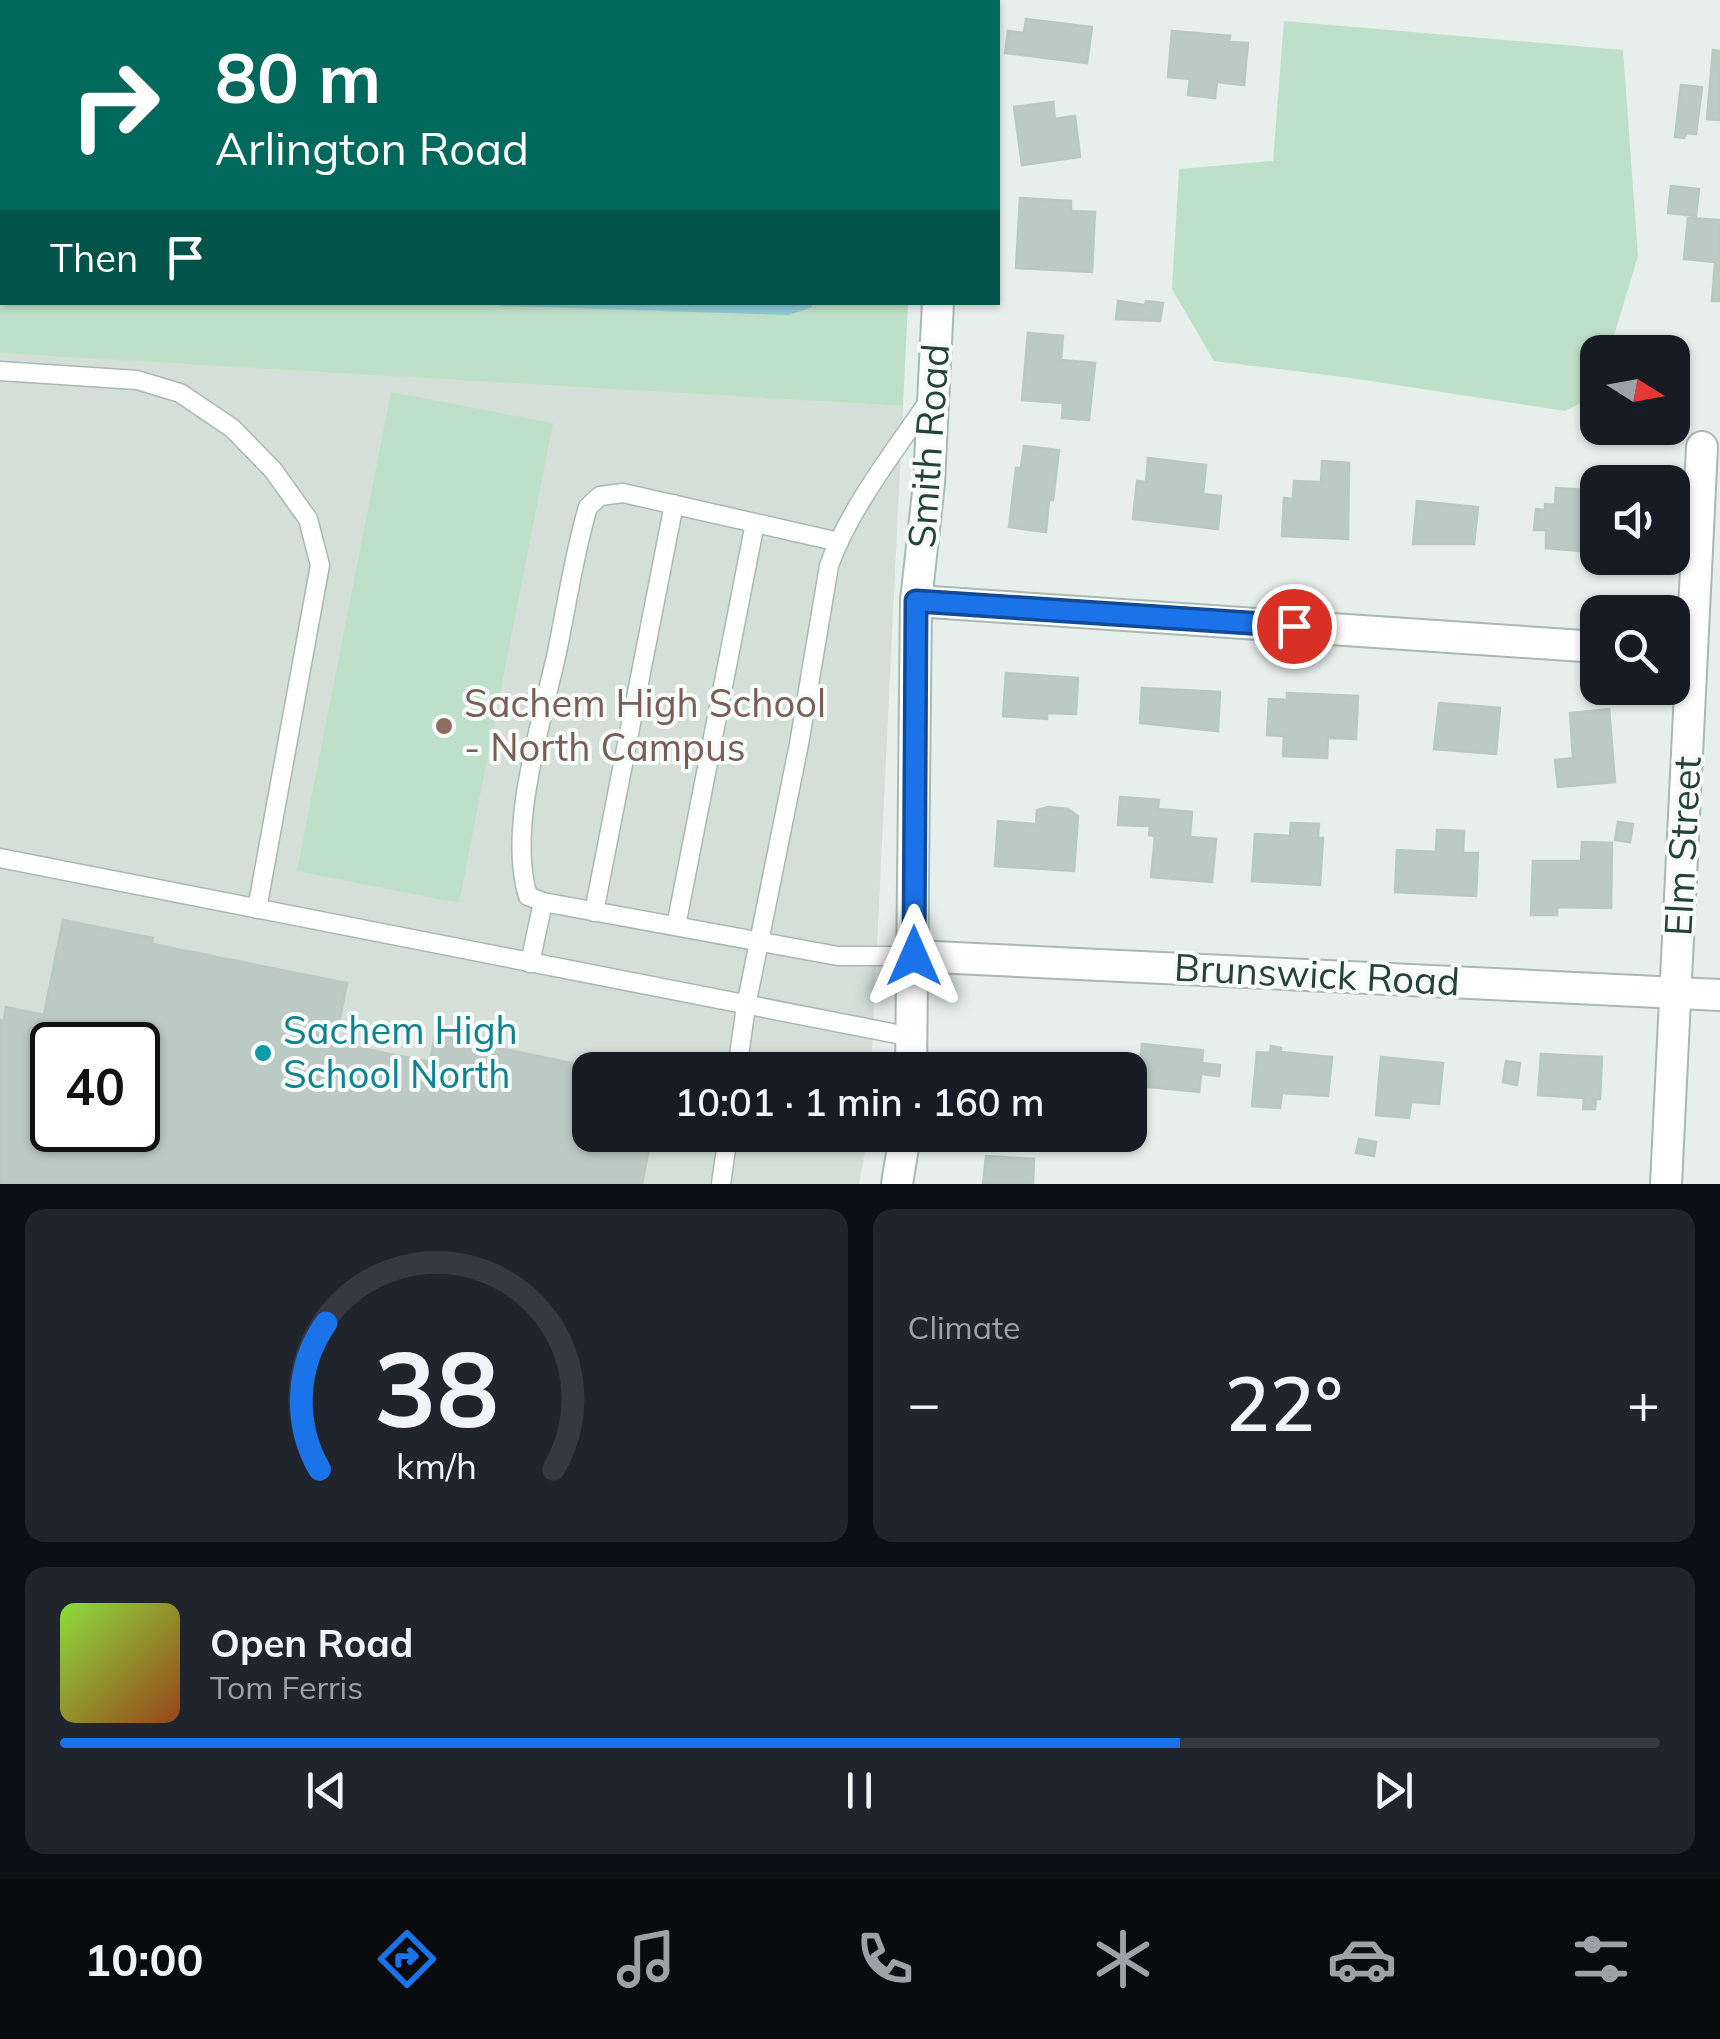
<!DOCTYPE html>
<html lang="en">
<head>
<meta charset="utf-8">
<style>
	:root { --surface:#171b24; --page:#20242c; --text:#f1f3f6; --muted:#9ea1a6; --line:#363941; --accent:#1a73e8 }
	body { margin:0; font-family:Mulish,sans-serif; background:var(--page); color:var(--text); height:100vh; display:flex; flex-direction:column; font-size:38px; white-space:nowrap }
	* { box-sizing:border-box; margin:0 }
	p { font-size:32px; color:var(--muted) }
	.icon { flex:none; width:55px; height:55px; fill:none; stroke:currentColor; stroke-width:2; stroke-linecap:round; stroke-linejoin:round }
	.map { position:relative; height:1184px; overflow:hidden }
	.drawer { display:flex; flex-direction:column; gap:25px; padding:25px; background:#0d0f14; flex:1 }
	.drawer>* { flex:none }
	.hud { position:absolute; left:0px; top:0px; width:1000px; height:305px; box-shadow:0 2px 8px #0004; background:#00695c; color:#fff; overflow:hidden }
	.needle { width:65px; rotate:101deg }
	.fabs { position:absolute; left:1580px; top:335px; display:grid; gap:20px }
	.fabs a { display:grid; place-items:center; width:110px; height:110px; border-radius:20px; background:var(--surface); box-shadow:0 2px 8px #0004; font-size:50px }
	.speed { position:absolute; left:30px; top:1022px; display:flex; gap:20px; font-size:50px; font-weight:700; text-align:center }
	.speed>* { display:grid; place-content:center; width:130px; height:130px; border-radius:50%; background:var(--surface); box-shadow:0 2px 8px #0004; line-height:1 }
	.speed .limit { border:5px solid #111; border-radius:15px; background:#fff; color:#111 }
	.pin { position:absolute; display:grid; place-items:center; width:85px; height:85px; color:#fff; margin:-42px; border:5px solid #fff; border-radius:50%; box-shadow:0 2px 10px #0007 }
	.me { position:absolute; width:110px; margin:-55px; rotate:0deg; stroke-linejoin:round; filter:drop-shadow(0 0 8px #0008) }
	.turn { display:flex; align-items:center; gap:35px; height:210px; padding:0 50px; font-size:45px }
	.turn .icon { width:130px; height:130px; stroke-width:2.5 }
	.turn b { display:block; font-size:70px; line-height:85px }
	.then { display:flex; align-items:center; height:95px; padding:0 50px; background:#0003; gap:20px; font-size:38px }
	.big { font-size:75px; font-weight:600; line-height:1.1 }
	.drawer .card { flex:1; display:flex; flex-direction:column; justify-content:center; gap:15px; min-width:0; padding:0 35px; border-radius:20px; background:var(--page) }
	.drawer .dial { align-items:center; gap:0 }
	.dial svg { height:260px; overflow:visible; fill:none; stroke:var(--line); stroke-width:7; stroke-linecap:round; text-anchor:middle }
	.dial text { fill:var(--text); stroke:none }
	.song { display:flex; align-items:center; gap:30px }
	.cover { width:120px; height:120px; border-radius:15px; background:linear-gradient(135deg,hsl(90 70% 55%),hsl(20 70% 35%)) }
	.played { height:10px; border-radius:5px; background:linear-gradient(90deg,var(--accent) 70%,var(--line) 70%) }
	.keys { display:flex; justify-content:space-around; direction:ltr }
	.heat { display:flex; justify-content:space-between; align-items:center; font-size:55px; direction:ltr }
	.drawer .tiles { flex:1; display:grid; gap:25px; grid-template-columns:1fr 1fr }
	.card:last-child { grid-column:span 2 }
	.trip { position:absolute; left:572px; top:1052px; width:575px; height:100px; border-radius:20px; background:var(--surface); box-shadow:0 2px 8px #0004; font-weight:600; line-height:100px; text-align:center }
	.dock { display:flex; height:160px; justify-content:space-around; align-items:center; background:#090b0e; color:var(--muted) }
	.dock .icon { width:70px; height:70px }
	.dock .selected { color:var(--accent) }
	.dock b { font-size:45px; color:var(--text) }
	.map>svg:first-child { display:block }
	.built { fill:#d4dfda; fill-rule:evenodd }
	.green { fill:#bfe0c8 }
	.water { fill:#8ec9d4 }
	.building { fill:#bbcac4; stroke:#b8c9c2; stroke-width:2.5; fill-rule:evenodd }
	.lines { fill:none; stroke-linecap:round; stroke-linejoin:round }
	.lane-casing { stroke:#a8b8b2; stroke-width:21 }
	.street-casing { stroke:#a8b8b2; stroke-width:34 }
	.secondary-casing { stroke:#a4bbb3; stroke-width:34 }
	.lane { stroke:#fff; stroke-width:18 }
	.street { stroke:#fff; stroke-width:30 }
	.secondary { stroke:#fff; stroke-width:30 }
	.route-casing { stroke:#114b97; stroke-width:25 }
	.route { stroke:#1a73e8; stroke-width:18 }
	.education-dot { fill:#8d6e63; stroke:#f7fbf9; stroke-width:4 }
	.culture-dot { fill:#0f9aa8; stroke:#f7fbf9; stroke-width:4 }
	.labels { text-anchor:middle; stroke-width:8; stroke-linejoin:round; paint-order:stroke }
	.street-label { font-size:38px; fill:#24423a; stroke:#f7fbf9 }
	.education-label { font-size:38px; fill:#785e54; stroke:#f7fbf9; text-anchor:start }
	.culture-label { font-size:38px; fill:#0d838f; stroke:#f7fbf9; text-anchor:start }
</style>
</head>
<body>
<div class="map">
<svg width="1720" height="1184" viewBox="0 0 1720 1184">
	<rect width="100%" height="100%" fill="#e6efeb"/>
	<path class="built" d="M 0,350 L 903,406 L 871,1070 L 590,1070 L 590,1135 L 868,1135 L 859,1184 L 0,1184 ZM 52,1045 L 138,1045 L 138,1130 L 52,1130 Z"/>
	<g class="green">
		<path d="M 0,0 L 871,0 L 872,2 L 2,2 L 2,302 L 908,303 L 903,406 L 0,353 Z"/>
		<path d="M 1284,21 L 1623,50 L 1638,256 L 1609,352 L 1598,352 L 1596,395 L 1565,411 L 1351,378 L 1214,361 L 1172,289 L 1179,169 L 1273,161 Z"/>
		<path d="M 391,392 L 553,423 L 459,903 L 297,871 Z"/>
	</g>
	<path class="water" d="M 810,303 L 813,307 L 789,315 L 505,306 L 473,303 Z"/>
	<g class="building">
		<path d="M 1026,19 L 1092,27 L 1087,63 L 1005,53 L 1008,31 L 1024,33 Z"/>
		<path d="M 1172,31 L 1230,36 L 1229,42 L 1248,43 L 1244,85 L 1217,82 L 1215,98 L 1188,95 L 1190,79 L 1168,77 Z"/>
		<path d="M 1713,50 L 1720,51 L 1720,120 L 1707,119 Z"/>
		<path d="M 1681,85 L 1702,87 L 1696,134 L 1687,133 L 1684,138 L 1675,137 Z"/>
		<path d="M 1053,102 L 1055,119 L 1075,116 L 1080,157 L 1022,165 L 1014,107 Z"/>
		<path d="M 1671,186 L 1699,189 L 1696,216 L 1668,213 Z"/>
		<path d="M 1020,198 L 1071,201 L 1071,211 L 1095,212 L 1092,272 L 1016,268 Z"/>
		<path d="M 1688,218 L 1720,220 L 1720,301 L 1712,301 L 1715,262 L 1684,259 Z"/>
		<path d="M 1118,301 L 1145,305 L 1146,301 L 1163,303 L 1160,321 L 1116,319 Z"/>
		<path d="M 1028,333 L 1063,336 L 1061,360 L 1095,363 L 1089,420 L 1062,418 L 1063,403 L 1022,400 Z"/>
		<path d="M 1024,446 L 1059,450 L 1053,500 L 1049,500 L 1046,532 L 1009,527 L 1016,468 L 1021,468 Z"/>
		<path d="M 1148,458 L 1206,465 L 1203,494 L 1221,496 L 1218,529 L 1133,519 L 1137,481 L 1146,482 Z"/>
		<path d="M 1322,461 L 1349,463 L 1348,539 L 1282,536 L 1284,498 L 1293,499 L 1294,481 L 1321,482 Z"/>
		<path d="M 1556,488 L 1586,490 L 1585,507 L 1598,508 L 1598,548 L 1579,546 L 1579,551 L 1546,548 L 1546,530 L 1534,530 L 1536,509 L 1545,510 L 1545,504 L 1555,505 Z"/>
		<path d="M 1417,501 L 1478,507 L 1474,544 L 1413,544 Z"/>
		<path d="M 1006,673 L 1078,678 L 1076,714 L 1047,713 L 1047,719 L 1003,716 Z"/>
		<path d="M 1142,688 L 1220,692 L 1218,731 L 1140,723 Z"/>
		<path d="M 1287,693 L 1358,696 L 1356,739 L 1328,738 L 1327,758 L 1283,756 L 1284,736 L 1267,735 L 1269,699 L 1287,700 Z"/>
		<path d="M 1439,703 L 1500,708 L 1496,754 L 1434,749 Z"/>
		<path d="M 1609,709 L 1615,782 L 1558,787 L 1555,760 L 1573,758 L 1570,713 Z"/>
		<path d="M 1120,797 L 1159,800 L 1158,809 L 1192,812 L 1190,837 L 1216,839 L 1212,882 L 1151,877 L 1155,836 L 1149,835 L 1150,826 L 1118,825 Z"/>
		<path d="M 1048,807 L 1068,809 L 1078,816 L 1074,871 L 995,866 L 998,821 L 1036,824 L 1037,810 Z"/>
		<path d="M 1618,822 L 1633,824 L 1630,842 L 1615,840 Z"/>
		<path d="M 1291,823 L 1319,824 L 1318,838 L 1323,838 L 1320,885 L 1252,881 L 1255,834 L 1290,836 Z"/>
		<path d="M 1437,830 L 1464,831 L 1463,853 L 1478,853 L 1476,896 L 1395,892 L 1397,850 L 1436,852 Z"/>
		<path d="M 1582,842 L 1612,843 L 1611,908 L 1557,907 L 1557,915 L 1531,915 L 1533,861 L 1581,861 Z"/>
		<path d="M 63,920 L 153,938 L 152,944 L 347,983 L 335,1043 L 430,1062 L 435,1035 L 606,1070 L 590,1070 L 590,1135 L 652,1135 L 642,1184 L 0,1184 L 0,1020 L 4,1020 L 6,1007 L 44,1015 ZM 52,1045 L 138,1045 L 138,1130 L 52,1130 Z"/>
		<path d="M 1142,1044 L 1203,1050 L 1202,1063 L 1220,1065 L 1219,1076 L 1201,1074 L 1199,1092 L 1138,1086 Z"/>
		<path d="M 1271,1046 L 1281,1048 L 1281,1052 L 1332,1057 L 1328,1096 L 1282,1093 L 1280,1108 L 1252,1106 L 1257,1052 L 1270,1053 Z"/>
		<path d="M 1541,1054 L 1602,1057 L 1600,1099 L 1596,1099 L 1595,1109 L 1583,1109 L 1584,1098 L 1538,1095 Z"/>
		<path d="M 1381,1057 L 1443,1063 L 1439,1104 L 1411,1102 L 1409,1118 L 1376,1115 Z"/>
		<path d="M 1506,1061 L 1520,1063 L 1517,1085 L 1503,1082 Z"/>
		<path d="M 1359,1139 L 1376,1142 L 1374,1156 L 1356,1153 Z"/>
		<path d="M 986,1156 L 1034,1159 L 1033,1184 L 983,1184 Z"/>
	</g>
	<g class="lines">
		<defs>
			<g id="lane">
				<path d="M 518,2 L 518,0"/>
				<path d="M 0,371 L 137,380 L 180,393 L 232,428 L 273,470 L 308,519 L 320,565 L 257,909"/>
				<path d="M 839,542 L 623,493 L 600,496 L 588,507 C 574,554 567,604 557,652 C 542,721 507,830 528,896 L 543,902 L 838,956 L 914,956"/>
				<path d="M 0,858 L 912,1037"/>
				<path d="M 594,912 L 674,504"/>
				<path d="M 676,926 L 755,523"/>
				<path d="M 530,963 L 543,902"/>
				<path d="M 737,1070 L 746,1006 L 799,744 L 829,566 C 847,512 898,446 931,398"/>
				<path d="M 721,1184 L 728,1135"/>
			</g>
			<g id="street">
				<path d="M 916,601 L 1598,647"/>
				<path d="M 914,956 L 1720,995"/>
				<path d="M 1666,1184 L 1702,447"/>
			</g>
			<g id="secondary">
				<path d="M 896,0 L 897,2"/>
				<path d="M 911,1070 L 916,601 L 929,483 L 938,302"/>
				<path d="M 897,1184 L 905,1135"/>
			</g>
		</defs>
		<use href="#lane" class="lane-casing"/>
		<use href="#street" class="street-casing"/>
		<use href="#secondary" class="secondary-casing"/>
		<use href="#lane" class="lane"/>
		<use href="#street" class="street"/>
		<use href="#secondary" class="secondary"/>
	</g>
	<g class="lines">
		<defs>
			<path id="route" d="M 914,956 L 916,601 L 1294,626"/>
		</defs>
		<use href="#route" class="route-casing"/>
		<use href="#route" class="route"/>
	</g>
	<circle class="education-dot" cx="444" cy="726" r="10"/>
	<circle class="culture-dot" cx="263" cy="1053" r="10"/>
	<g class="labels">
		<g class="street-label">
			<text transform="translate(929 446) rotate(-86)" y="13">Smith Road</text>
			<text transform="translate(1683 846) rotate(-87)" y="13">Elm Street</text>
			<text transform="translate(1317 975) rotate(3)" y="13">Brunswick Road</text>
		</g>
		<g class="education-label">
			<text x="464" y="717">Sachem High School<tspan x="464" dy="44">- North Campus</tspan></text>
		</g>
		<g class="culture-label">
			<text x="283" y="1044">Sachem High<tspan x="283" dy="44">School North</tspan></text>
		</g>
	</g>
</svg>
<div class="fabs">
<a><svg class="needle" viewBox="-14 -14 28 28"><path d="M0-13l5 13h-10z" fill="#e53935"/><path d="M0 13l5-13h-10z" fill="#9ea1a6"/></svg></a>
<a><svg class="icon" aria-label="sound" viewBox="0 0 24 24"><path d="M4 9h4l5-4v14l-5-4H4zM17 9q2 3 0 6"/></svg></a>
<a><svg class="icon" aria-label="search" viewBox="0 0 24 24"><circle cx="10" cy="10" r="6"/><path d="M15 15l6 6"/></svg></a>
</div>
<div class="speed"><div class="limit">40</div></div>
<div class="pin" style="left:1294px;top:626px;background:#d93025"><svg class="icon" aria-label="arrive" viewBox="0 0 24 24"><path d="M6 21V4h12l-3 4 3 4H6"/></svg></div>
<svg class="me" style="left:914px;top:956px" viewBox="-20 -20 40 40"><path d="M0-17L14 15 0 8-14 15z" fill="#1a73e8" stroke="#fff" stroke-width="4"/></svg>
<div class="trip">10:01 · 1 min · 160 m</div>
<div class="hud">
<div class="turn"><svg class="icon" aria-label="right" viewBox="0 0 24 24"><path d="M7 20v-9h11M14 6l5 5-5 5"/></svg><div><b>80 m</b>Arlington Road</div></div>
<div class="then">Then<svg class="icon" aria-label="arrive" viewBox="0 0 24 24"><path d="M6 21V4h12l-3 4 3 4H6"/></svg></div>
</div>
</div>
<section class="drawer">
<div class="tiles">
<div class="card dial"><svg viewBox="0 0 100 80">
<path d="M14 69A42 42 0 1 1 86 69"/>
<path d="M14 69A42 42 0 0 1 16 24" stroke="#1a73e8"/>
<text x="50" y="56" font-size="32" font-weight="700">38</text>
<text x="50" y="72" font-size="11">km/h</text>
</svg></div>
<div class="card"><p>Climate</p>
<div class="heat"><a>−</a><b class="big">22°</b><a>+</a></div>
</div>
<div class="card">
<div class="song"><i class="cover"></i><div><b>Open Road</b><p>Tom Ferris</p></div></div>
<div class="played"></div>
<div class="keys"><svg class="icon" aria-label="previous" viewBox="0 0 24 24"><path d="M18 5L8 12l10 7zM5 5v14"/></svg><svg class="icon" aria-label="pause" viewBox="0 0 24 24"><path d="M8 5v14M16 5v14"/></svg><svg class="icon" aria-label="next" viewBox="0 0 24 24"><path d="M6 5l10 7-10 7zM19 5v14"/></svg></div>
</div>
</div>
</section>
<nav class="dock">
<b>10:00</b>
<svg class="icon selected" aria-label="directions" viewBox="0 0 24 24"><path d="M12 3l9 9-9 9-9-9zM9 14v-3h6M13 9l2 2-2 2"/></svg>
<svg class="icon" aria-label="music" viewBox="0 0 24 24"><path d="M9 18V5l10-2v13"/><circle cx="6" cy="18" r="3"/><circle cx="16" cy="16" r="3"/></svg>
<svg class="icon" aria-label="phone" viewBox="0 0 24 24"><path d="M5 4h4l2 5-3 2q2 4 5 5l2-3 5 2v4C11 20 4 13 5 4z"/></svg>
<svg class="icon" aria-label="climate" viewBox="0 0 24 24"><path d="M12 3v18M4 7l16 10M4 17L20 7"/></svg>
<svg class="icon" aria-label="car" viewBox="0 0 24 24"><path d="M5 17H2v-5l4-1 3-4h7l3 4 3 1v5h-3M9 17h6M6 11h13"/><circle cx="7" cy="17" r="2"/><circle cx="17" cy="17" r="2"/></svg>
<svg class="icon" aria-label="filters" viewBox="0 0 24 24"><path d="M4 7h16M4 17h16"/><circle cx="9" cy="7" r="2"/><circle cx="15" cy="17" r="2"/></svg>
</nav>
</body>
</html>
